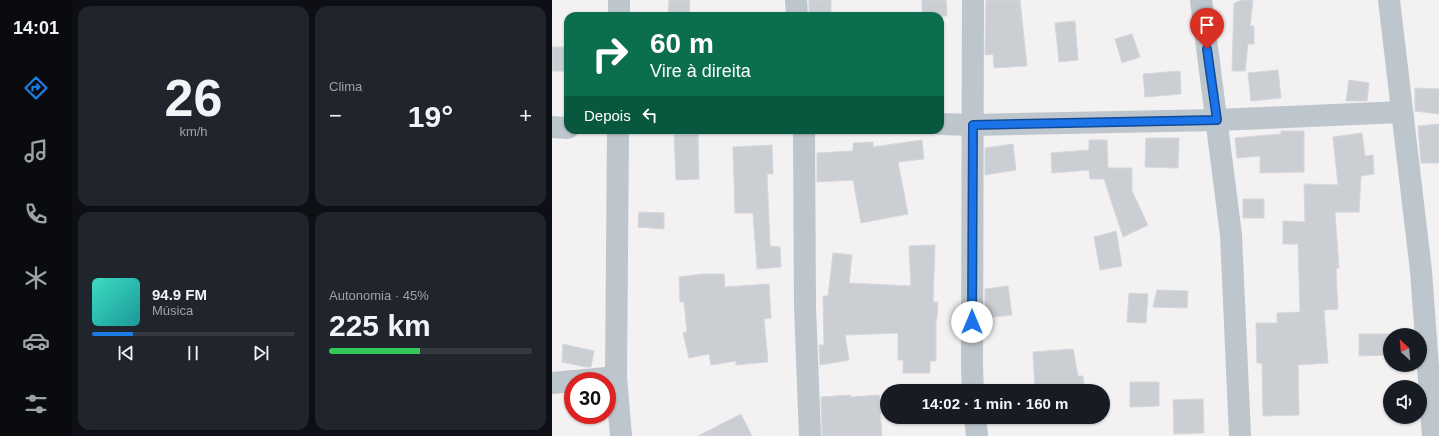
<!DOCTYPE html>
<html lang="pt">
<head>
<meta charset="utf-8">
<style>
	:root { --surface:#171b24; --page:#20242c; --text:#f1f3f6; --muted:#9ea1a6; --line:#363941; --accent:#1c7ce1 }
	body { margin:0; font-family:Arial,sans-serif; background:var(--page); color:var(--text); height:100vh; display:flex; flex-direction:column; font-size:15px; white-space:nowrap }
	* { box-sizing:border-box; margin:0 }
	p { font-size:13px; color:var(--muted) }
	.icon { flex:none; width:22px; height:22px; fill:none; stroke:currentColor; stroke-width:2; stroke-linecap:round; stroke-linejoin:round }
	.map { position:relative; flex:1; overflow:hidden }
	.drawer { display:flex; flex-direction:column; gap:6px; padding:6px; background:#0d0f14; width:480px }
	.drawer>* { flex:none }
	.banner { position:absolute; left:12px; top:12px; width:380px; height:122px; border-radius:12px; box-shadow:0 1px 3px #0004; background:#0b6e4f; color:#fff; overflow:hidden }
	.needle { width:26px; rotate:334deg }
	.fabs { position:absolute; left:831px; top:328px; display:grid; gap:8px }
	.fabs a { display:grid; place-items:center; width:44px; height:44px; border-radius:50%; background:var(--surface); box-shadow:0 1px 3px #0004; font-size:20px }
	.speed { position:absolute; left:12px; top:372px; display:flex; gap:8px; font-size:20px; font-weight:700; text-align:center }
	.speed>* { display:grid; place-content:center; width:52px; height:52px; border-radius:50%; background:var(--surface); box-shadow:0 1px 3px #0004; line-height:1 }
	.speed .limit { border:6px solid #d22; background:#fff; color:#111 }
	.pin { position:absolute; display:grid; place-items:center; width:34px; height:34px; color:#fff; margin:-41px -17px; border-radius:50% 50% 50% 0; rotate:-45deg; box-shadow:0 0 4px #0007 }
	.pin .icon { rotate:45deg }
	.me { position:absolute; width:44px; margin:-22px; rotate:0deg; stroke-linejoin:round; filter:drop-shadow(0 0 3px #0008) }
	.turn { display:flex; align-items:center; gap:14px; height:84px; padding:0 20px; font-size:18px }
	.turn .icon { width:52px; height:52px; stroke-width:2.5 }
	.turn b { display:block; font-size:28px; line-height:34px }
	.then { display:flex; align-items:center; height:38px; padding:0 20px; background:#0003; gap:8px; font-size:15px }
	.big { font-size:30px; font-weight:600; line-height:1.1 }
	.drawer .card { flex:1; display:flex; flex-direction:column; justify-content:center; gap:6px; min-width:0; padding:0 14px; border-radius:12px; background:var(--page) }
	.drawer .dial { align-items:center; gap:0 }
	.dial b { font-size:52px; line-height:1 }
	.song { display:flex; align-items:center; gap:12px }
	.cover { width:48px; height:48px; border-radius:6px; background:linear-gradient(135deg,hsl(170 70% 55%),hsl(180 70% 35%)) }
	.played { height:4px; border-radius:2px; background:linear-gradient(90deg,var(--accent) 20%,var(--line) 20%) }
	.keys { display:flex; justify-content:space-around; direction:ltr }
	.heat { display:flex; justify-content:space-between; align-items:center; font-size:22px; direction:ltr }
	.charge { height:6px; border-radius:3px; background:linear-gradient(90deg,#34c759 45%,var(--line) 0) }
	.drawer .tiles { flex:1; display:grid; gap:6px; grid-template-columns:repeat(2,1fr) }
	.trip { position:absolute; left:328px; top:384px; width:230px; height:40px; border-radius:20px; background:var(--surface); box-shadow:0 1px 3px #0004; font-weight:600; line-height:40px; text-align:center }
	main { display:flex; flex:1; min-height:0 }
	.tab-bar { display:flex; flex-direction:column; width:72px; justify-content:space-around; align-items:center; background:#090b0e; color:var(--muted) }
	.tab-bar .icon { width:28px; height:28px }
	.tab-bar .current { color:var(--accent) }
	.tab-bar b { font-size:18px; color:var(--text) }
	.map>svg:first-child { display:block }
	.building { fill:#cbced3; stroke:#d5d7dc }
	.lines { fill:none; stroke-linecap:round; stroke-linejoin:round }
	.minor { stroke:#bdc6cd; stroke-width:22 }
	.route-casing { stroke:#114b97; stroke-width:10 }
	.route { stroke:#1a73e8; stroke-width:7 }
</style>
</head>
<body>
<main>
<nav class="tab-bar">
<b>14:01</b>
<svg class="icon current" aria-label="directions" viewBox="0 0 24 24"><path d="M12 3l9 9-9 9-9-9zM9 14v-3h6M13 9l2 2-2 2"/></svg>
<svg class="icon" aria-label="music" viewBox="0 0 24 24"><path d="M9 18V5l10-2v13"/><circle cx="6" cy="18" r="3"/><circle cx="16" cy="16" r="3"/></svg>
<svg class="icon" aria-label="phone" viewBox="0 0 24 24"><path d="M5 4h4l2 5-3 2q2 4 5 5l2-3 5 2v4C11 20 4 13 5 4z"/></svg>
<svg class="icon" aria-label="climate" viewBox="0 0 24 24"><path d="M12 3v18M4 7l16 10M4 17L20 7"/></svg>
<svg class="icon" aria-label="car" viewBox="0 0 24 24"><path d="M5 17H2v-5l4-1 3-4h7l3 4 3 1v5h-3M9 17h6M6 11h13"/><circle cx="7" cy="17" r="2"/><circle cx="17" cy="17" r="2"/></svg>
<svg class="icon" aria-label="filters" viewBox="0 0 24 24"><path d="M4 7h16M4 17h16"/><circle cx="9" cy="7" r="2"/><circle cx="15" cy="17" r="2"/></svg>
</nav>
<section class="drawer">
<div class="tiles">
<div class="card dial"><b>26</b><p>km/h</p></div>
<div class="card"><p>Clima</p>
<div class="heat"><a>−</a><b class="big">19°</b><a>+</a></div>
</div>
<div class="card">
<div class="song"><i class="cover"></i><div><b>94.9 FM</b><p>Música</p></div></div>
<div class="played"></div>
<div class="keys"><svg class="icon" aria-label="previous" viewBox="0 0 24 24"><path d="M18 5L8 12l10 7zM5 5v14"/></svg><svg class="icon" aria-label="pause" viewBox="0 0 24 24"><path d="M8 5v14M16 5v14"/></svg><svg class="icon" aria-label="next" viewBox="0 0 24 24"><path d="M6 5l10 7-10 7zM19 5v14"/></svg></div>
</div>
<div class="card"><p>Autonomia · 45%</p><b class="big">225 km</b><div class="charge"></div></div>
</div>
</section>
<div class="map">
<svg width="887" height="436" viewBox="0 0 887 436">
	<rect width="100%" height="100%" fill="#f3f1f1"/>
	<g class="building">
		<path d="M 117,0 L 138,0 L 137,16 L 116,16 Z"/>
		<rect x="257" y="0" width="22" height="16"/>
		<path d="M 370,0 L 394,0 L 395,16 L 370,16 Z"/>
		<path d="M 434,0 L 468,0 L 475,66 L 442,68 L 441,54 L 433,55 Z"/>
		<path d="M 691,0 L 701,0 L 698,26 L 702,26 L 702,44 L 696,44 L 693,71 L 680,71 L 682,3 Z"/>
		<path d="M 523,21 L 526,60 L 507,62 L 503,23 Z"/>
		<path d="M 580,34 L 588,57 L 570,63 L 563,39 Z"/>
		<rect x="0" y="47" width="16" height="24"/>
		<path d="M 726,70 L 729,98 L 699,101 L 696,73 Z"/>
		<path d="M 628,71 L 629,94 L 593,97 L 591,74 Z"/>
		<path d="M 797,80 L 817,83 L 815,101 L 794,101 Z"/>
		<path d="M 863,88 L 887,89 L 887,114 L 863,111 Z"/>
		<path d="M 887,124 L 887,163 L 869,163 L 866,126 Z"/>
		<path d="M 729,131 L 752,131 L 752,172 L 708,173 L 708,156 L 685,158 L 683,138 L 729,134 Z"/>
		<path d="M 810,133 L 813,156 L 821,155 L 822,174 L 809,176 L 807,212 L 783,212 L 787,268 L 784,269 L 786,309 L 772,310 L 776,363 L 746,365 L 747,415 L 711,416 L 710,363 L 705,363 L 704,323 L 725,323 L 725,313 L 748,312 L 746,244 L 731,244 L 731,221 L 753,222 L 752,184 L 786,185 L 781,137 Z"/>
		<path d="M 146,134 L 147,179 L 124,180 L 122,135 Z"/>
		<path d="M 594,138 L 627,138 L 626,168 L 593,167 Z"/>
		<path d="M 370,140 L 372,159 L 346,162 L 356,214 L 309,223 L 301,180 L 265,182 L 265,153 L 301,151 L 301,143 L 321,142 L 321,147 Z"/>
		<path d="M 537,140 L 555,140 L 556,168 L 580,168 L 580,191 L 596,225 L 571,237 L 552,179 L 538,179 L 537,170 L 500,173 L 499,153 L 537,150 Z"/>
		<path d="M 461,144 L 464,170 L 433,175 L 433,148 Z"/>
		<path d="M 220,145 L 221,174 L 215,174 L 218,246 L 228,247 L 229,267 L 205,269 L 201,213 L 183,213 L 181,147 Z"/>
		<rect x="691" y="199" width="21" height="19"/>
		<path d="M 87,212 L 112,213 L 112,229 L 86,227 Z"/>
		<path d="M 564,231 L 570,266 L 548,270 L 542,237 Z"/>
		<path d="M 383,245 L 381,302 L 386,302 L 385,319 L 384,319 L 384,361 L 378,361 L 378,373 L 351,373 L 351,360 L 346,360 L 346,333 L 293,335 L 297,360 L 268,365 L 267,345 L 272,345 L 271,296 L 276,296 L 281,253 L 300,255 L 297,283 L 359,286 L 357,246 Z"/>
		<path d="M 151,274 L 172,274 L 173,287 L 217,284 L 219,318 L 212,319 L 216,362 L 184,365 L 184,361 L 159,365 L 157,354 L 137,358 L 131,333 L 135,332 L 132,302 L 128,302 L 127,277 Z"/>
		<path d="M 456,286 L 460,315 L 433,318 L 433,289 Z"/>
		<path d="M 605,290 L 636,291 L 635,308 L 601,307 Z"/>
		<path d="M 577,293 L 596,294 L 594,323 L 575,322 Z"/>
		<path d="M 807,334 L 837,334 L 837,355 L 807,356 Z"/>
		<path d="M 11,344 L 42,351 L 39,367 L 34,367 L 10,362 Z"/>
		<path d="M 521,349 L 526,376 L 531,376 L 533,391 L 483,391 L 481,352 Z"/>
		<path d="M 578,382 L 607,382 L 607,406 L 578,407 Z"/>
		<path d="M 299,395 L 299,397 L 327,395 L 330,436 L 270,436 L 269,397 Z"/>
		<path d="M 651,399 L 652,433 L 622,434 L 621,400 Z"/>
		<path d="M 189,414 L 200,436 L 146,436 Z"/>
		<path d="M 513,417 L 536,417 L 537,418 L 514,421 Z"/>
	</g>
	<g class="lines">
		<g class="minor">
			<path d="M 244,0 L 245,16"/>
			<path d="M 649,0 L 679,235 L 688,436"/>
			<path d="M 837,0 L 869,271 L 881,436"/>
			<path d="M 67,16 L 67,0"/>
			<path d="M 388,124 L 421,125 L 665,120 L 850,112"/>
			<path d="M 0,127 L 16,128"/>
			<path d="M 66,130 L 64,377 L 69,436"/>
			<path d="M 252,130 L 253,307 L 258,436"/>
			<path d="M 23,381 L 64,377"/>
			<path d="M 0,383 L 21,381"/>
			<path d="M 421,391 L 420,367 L 421,0"/>
			<path d="M 423,417 L 425,436"/>
		</g>
	</g>
	<g class="lines">
		<defs>
			<path id="route" d="M 420,322 L 421,125 L 665,120 L 655,49"/>
		</defs>
		<use href="#route" class="route-casing"/>
		<use href="#route" class="route"/>
	</g>
</svg>
<div class="fabs">
<a><svg class="needle" viewBox="-14 -14 28 28"><path d="M0-13l5 13h-10z" fill="#e53935"/><path d="M0 13l5-13h-10z" fill="#9ea1a6"/></svg></a>
<a><svg class="icon" aria-label="sound" viewBox="0 0 24 24"><path d="M4 9h4l5-4v14l-5-4H4zM17 9q2 3 0 6"/></svg></a>
</div>
<div class="speed"><div class="limit">30</div></div>
<div class="pin" style="left:655px;top:49px;background:#d93025"><svg class="icon" aria-label="arrive" viewBox="0 0 24 24"><path d="M6 21V4h12l-3 4 3 4H6"/></svg></div>
<svg class="me" style="left:420px;top:322px" viewBox="-20 -20 40 40"><circle r="19" fill="#fff"/><path d="M0-13L10 11 0 6-10 11z" fill="#1a73e8"/></svg>
<div class="trip">14:02 · 1 min · 160 m</div>
<div class="banner">
<div class="turn"><svg class="icon" aria-label="right" viewBox="0 0 24 24"><path d="M7 20v-9h11M14 6l5 5-5 5"/></svg><div><b>60 m</b>Vire à direita</div></div>
<div class="then">Depois<svg class="icon" aria-label="left" viewBox="0 0 24 24"><path d="M17 20v-9H6M10 6l-5 5 5 5"/></svg></div>
</div>
</div>
</main>
</body>
</html>
